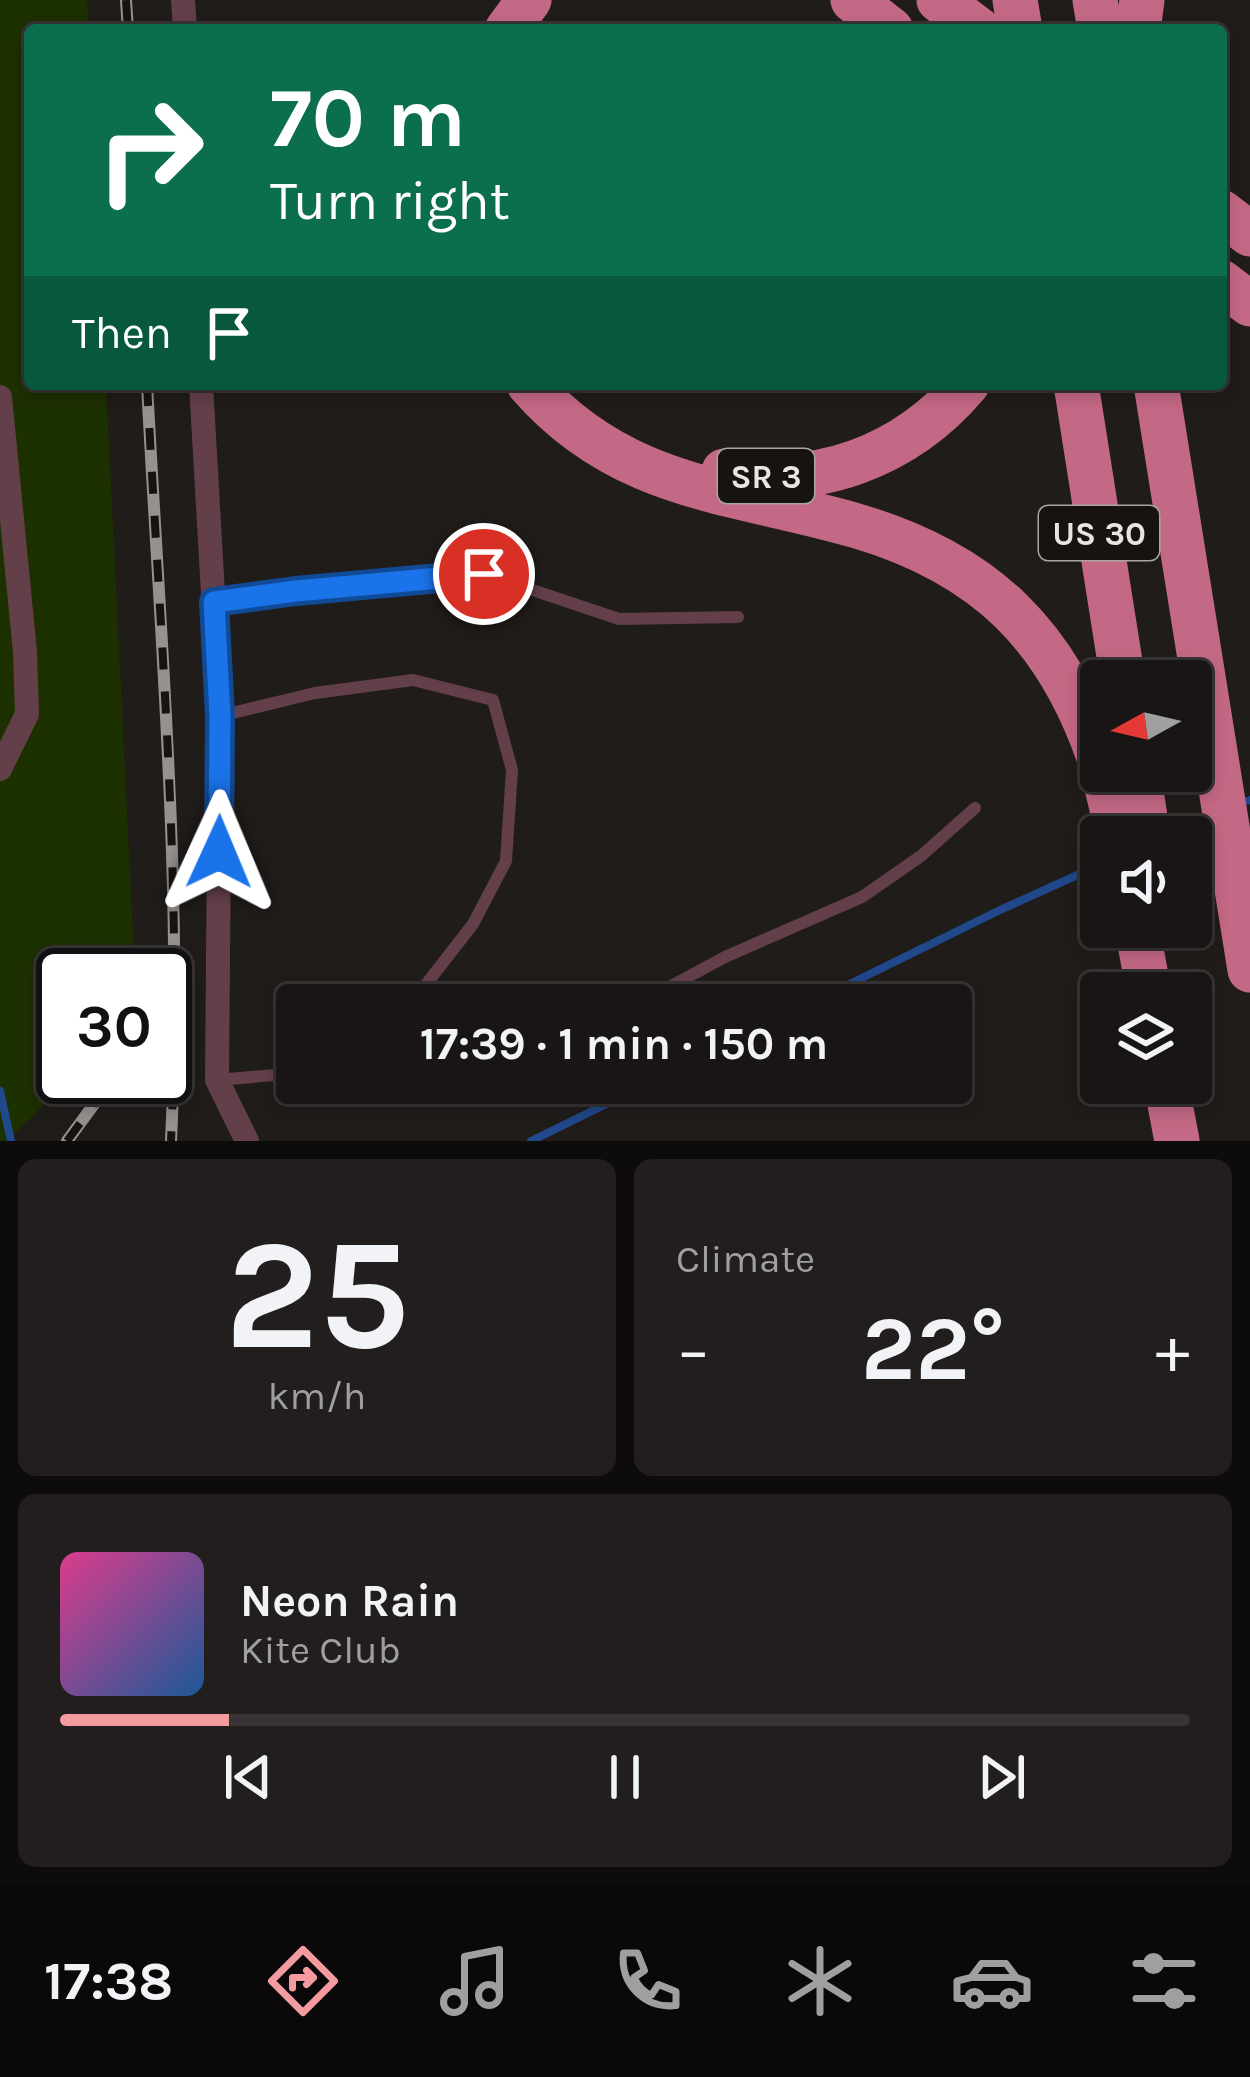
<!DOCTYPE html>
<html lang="en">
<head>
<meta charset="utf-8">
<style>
	:root { --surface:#181514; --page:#211e1d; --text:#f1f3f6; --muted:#9f9fa0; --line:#363434; --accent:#f49b9f }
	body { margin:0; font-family:Karla,sans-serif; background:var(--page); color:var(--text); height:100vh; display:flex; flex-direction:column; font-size:45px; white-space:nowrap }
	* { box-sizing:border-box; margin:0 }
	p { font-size:39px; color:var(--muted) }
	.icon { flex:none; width:66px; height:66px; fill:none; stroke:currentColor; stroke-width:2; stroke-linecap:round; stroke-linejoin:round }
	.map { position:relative; height:1141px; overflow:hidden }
	.side { display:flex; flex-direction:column; gap:18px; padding:18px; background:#0d0c0b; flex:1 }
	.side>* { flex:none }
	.hud { position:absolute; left:24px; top:24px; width:1203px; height:366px; border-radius:12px; box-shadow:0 6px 18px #0003,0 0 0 3px var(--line); background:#0b6e4f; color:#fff; overflow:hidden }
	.needle { width:78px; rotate:262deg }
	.controls { position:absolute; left:1080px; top:660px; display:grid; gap:24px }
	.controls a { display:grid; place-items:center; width:132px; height:132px; border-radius:12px; background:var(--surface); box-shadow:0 6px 18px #0003,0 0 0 3px var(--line); font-size:60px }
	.speed { position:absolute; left:36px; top:948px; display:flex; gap:24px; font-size:60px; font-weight:700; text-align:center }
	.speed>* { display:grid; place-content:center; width:156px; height:156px; border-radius:50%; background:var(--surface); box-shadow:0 6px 18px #0003,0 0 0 3px var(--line); line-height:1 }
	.speed .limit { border:6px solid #111; border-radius:18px; background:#fff; color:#111 }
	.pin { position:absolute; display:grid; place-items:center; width:102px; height:102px; color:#fff; margin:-51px; border:6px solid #fff; border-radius:50%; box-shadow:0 3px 12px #0007 }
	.me { position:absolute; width:132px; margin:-66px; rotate:1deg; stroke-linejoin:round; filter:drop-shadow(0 0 9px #0008) }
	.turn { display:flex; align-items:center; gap:42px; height:252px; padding:0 48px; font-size:54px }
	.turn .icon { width:156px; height:156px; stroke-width:2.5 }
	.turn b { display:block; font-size:84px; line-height:102px }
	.then { display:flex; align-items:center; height:114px; padding:0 48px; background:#0003; gap:24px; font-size:45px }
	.big { font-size:90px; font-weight:700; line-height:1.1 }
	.side .widget { flex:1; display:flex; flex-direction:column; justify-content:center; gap:18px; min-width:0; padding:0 42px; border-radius:18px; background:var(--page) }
	.side .dial { align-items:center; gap:0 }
	.dial b { font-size:156px; line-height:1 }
	.song { display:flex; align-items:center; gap:36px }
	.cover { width:144px; height:144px; border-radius:18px; background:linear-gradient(135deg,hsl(330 70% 55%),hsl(210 70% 35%)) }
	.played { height:12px; border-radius:6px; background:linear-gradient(90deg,var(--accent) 15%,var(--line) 15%) }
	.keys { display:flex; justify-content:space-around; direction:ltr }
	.heat { display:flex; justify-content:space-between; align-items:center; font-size:66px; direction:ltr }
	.side .tiles { flex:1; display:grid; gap:18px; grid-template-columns:1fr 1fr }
	.widget:last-child { grid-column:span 2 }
	.trip { position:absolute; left:276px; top:984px; width:696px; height:120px; border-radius:12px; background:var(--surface); box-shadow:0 6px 18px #0003,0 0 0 3px var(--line); font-weight:700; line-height:120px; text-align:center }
	.menu { display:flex; height:192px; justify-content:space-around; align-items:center; background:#0a0808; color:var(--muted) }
	.menu .icon { width:84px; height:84px }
	.menu .current { color:var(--accent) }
	.menu b { font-size:54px; color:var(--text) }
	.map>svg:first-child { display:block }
	.green { fill:#1d3000 }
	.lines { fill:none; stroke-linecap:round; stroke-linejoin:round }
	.stream { stroke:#20488a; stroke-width:8 }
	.lane { stroke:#633f49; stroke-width:12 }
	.street { stroke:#633f49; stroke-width:24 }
	.highway { stroke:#c46985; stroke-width:45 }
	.rail-casing { stroke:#959290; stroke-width:12 }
	.rail { stroke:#171311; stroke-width:8; stroke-dasharray:22; stroke-linecap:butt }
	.route-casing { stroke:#114b97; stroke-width:30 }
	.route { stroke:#1a73e8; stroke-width:21 }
	.labels { text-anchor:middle; stroke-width:12; stroke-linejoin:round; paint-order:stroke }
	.shield { fill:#171311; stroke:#a9a6a4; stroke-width:3 }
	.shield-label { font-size:33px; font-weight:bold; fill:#e8e5e3 }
</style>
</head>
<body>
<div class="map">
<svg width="1250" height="1141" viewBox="0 0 1250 1141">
	<rect width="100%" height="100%" fill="#201c1a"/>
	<path class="green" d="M 0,0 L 87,0 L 89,30 L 30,30 L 30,384 L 106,384 L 135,975 L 63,975 L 63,1077 L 73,1077 L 7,1141 L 0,1141 Z"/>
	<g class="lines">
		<g class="stream">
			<path d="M 1247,801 L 1250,800"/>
			<path d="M 1172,835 L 1194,826"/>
			<path d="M 807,1005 L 1000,910 L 1093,868"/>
			<path d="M 0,1091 L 11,1141"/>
			<path d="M 531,1141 L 649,1083"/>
		</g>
		<g class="lane">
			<path d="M 214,602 L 296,591 L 485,574 L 619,619 L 738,617"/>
			<path d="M 220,716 L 315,693 L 413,680 L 493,700 L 512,770 L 506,861 L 473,924 L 410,1005"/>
			<path d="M 636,1005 L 725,957 L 862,897 L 921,856 L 975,808"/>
			<path d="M 218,1080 L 297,1073"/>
		</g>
		<g class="street">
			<path d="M 183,0 L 185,30"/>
			<path d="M 201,384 L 220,716 L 217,1080 L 247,1141"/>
			<path d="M 0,397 L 25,652 L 27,714 L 0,769"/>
		</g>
		<g class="highway">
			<path d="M 853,0 L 891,30"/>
			<path d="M 939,0 L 979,30"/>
			<path d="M 1015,0 L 1020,30"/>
			<path d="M 1095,0 L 1100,30"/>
			<path d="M 507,30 L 529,0"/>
			<path d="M 1138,30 L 1142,0"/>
			<path d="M 1221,212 L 1250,234"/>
			<path d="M 1221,282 L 1250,304"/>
			<path d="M 529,384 C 621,490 733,490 857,526 C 986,564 1059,637 1101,763"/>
			<path d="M 1076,384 L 1123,681"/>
			<path d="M 1156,384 L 1250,970"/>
			<path d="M 724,471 C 817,490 906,456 967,384"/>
			<path d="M 1103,771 L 1119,837"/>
			<path d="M 1138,771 L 1148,837"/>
			<path d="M 1137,927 L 1149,993"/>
			<path d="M 1166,1083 L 1177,1141"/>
		</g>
		<defs>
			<g id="rail">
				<path d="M 126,0 L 128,30"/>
				<path d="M 147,384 C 160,636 183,889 171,1141"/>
				<path d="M 67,1141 L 114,1077"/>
			</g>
		</defs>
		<use href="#rail" class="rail-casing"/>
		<use href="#rail" class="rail"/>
	</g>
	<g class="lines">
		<defs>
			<path id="route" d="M 219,852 L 220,716 L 214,602 L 296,591 L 484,574"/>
		</defs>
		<use href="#route" class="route-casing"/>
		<use href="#route" class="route"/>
	</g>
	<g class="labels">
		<g class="shield">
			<rect x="718" y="449" width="96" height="54" rx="9"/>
			<rect x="1039" y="506" width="120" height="54" rx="9"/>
		</g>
		<g class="shield-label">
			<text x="766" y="488">SR 3</text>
			<text x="1099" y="545">US 30</text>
		</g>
	</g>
</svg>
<div class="controls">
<a><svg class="needle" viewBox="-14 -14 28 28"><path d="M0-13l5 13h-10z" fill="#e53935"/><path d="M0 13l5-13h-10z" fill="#9f9fa0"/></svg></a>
<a><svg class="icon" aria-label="sound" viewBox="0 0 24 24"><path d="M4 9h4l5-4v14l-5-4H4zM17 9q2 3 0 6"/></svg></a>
<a><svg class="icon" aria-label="layers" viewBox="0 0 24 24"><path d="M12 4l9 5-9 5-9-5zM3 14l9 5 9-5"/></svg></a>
</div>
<div class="speed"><div class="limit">30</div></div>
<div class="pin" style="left:484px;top:574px;background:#d93025"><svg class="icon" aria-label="arrive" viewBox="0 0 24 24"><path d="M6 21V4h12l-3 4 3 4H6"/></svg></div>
<svg class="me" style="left:219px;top:852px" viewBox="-20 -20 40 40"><path d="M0-17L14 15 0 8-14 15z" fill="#1a73e8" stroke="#fff" stroke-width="4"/></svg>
<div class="trip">17:39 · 1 min · 150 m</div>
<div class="hud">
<div class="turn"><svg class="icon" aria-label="right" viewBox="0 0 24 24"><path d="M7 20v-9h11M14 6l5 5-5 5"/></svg><div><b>70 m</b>Turn right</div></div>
<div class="then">Then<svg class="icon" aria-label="arrive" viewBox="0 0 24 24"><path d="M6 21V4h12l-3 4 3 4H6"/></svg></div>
</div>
</div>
<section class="side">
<div class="tiles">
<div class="widget dial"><b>25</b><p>km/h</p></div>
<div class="widget"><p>Climate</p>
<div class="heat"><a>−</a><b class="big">22°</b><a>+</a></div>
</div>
<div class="widget">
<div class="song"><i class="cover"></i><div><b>Neon Rain</b><p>Kite Club</p></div></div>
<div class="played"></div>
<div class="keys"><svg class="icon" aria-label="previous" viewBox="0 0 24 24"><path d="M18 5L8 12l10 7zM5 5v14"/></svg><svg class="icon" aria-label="pause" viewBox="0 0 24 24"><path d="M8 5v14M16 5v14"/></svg><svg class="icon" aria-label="next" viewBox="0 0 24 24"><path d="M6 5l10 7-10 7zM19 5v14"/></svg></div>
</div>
</div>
</section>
<nav class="menu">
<b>17:38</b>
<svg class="icon current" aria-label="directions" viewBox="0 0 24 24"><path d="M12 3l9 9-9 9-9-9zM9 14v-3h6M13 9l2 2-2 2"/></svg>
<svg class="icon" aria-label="music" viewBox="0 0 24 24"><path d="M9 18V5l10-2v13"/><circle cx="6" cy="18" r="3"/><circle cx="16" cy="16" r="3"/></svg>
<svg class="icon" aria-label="phone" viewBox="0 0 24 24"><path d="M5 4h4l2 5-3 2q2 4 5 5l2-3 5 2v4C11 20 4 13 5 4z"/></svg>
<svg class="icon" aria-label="climate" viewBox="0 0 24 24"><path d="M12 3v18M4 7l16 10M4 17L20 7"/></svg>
<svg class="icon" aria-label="car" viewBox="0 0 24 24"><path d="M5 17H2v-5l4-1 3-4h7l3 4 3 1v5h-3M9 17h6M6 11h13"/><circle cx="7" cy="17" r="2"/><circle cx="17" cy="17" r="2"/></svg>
<svg class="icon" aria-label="filters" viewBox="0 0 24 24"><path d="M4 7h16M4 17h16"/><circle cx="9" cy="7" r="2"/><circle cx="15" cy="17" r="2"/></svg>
</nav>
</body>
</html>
